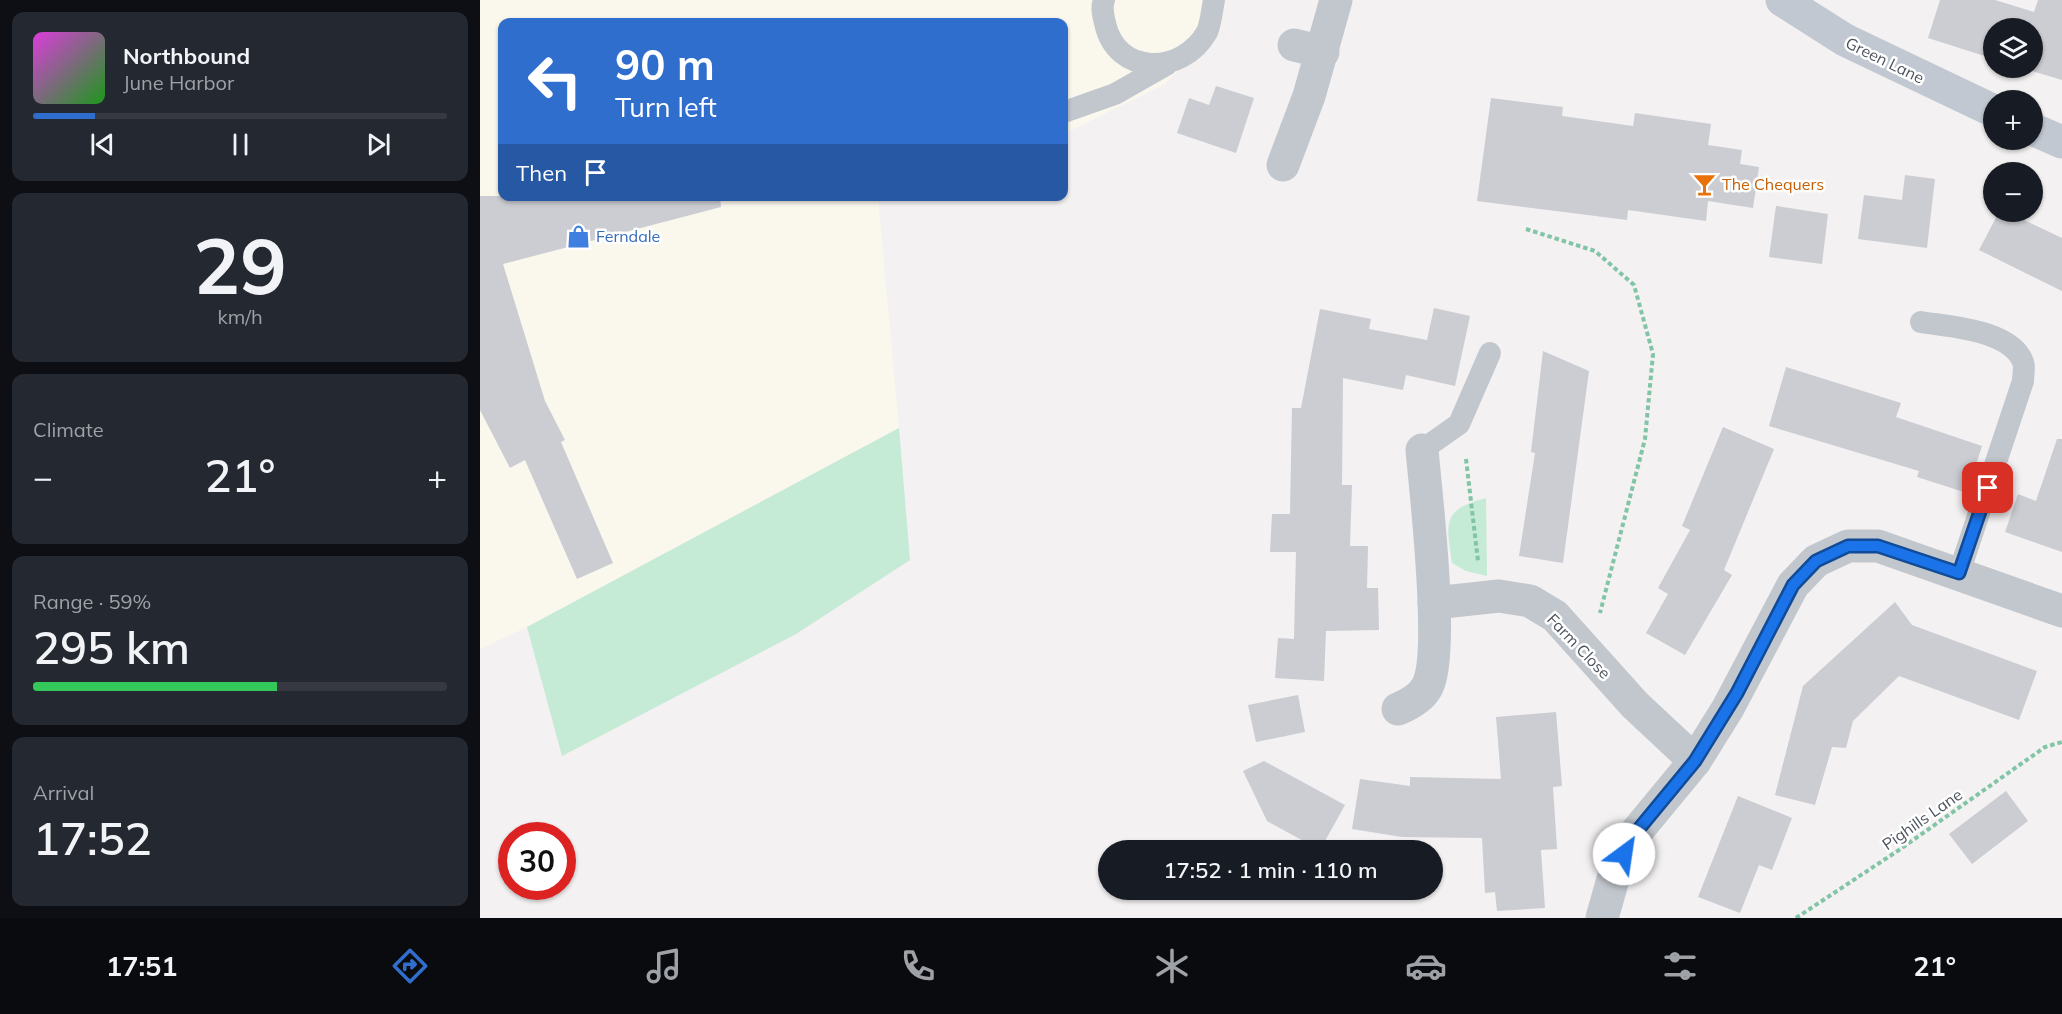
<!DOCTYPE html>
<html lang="en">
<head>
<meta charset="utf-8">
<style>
	:root { --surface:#171b24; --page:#242831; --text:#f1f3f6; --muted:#9ea1a6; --line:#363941; --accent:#306ecd }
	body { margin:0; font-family:Mulish,sans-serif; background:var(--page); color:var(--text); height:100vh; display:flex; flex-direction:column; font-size:22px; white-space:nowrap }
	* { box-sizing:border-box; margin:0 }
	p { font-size:20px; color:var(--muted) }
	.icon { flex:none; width:33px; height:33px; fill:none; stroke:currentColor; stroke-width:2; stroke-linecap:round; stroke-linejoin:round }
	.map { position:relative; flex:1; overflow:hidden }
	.side { display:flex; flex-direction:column; gap:12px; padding:12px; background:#0d0f14; width:480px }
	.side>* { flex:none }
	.top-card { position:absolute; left:18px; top:18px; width:570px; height:183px; border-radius:12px; box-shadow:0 2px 4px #0004; background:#306ecd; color:#fff; overflow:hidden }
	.buttons { position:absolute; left:1503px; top:18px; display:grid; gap:12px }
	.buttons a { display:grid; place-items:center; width:60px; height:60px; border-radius:50%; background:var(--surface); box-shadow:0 2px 4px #0004; font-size:30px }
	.speed { position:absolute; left:18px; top:822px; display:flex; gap:12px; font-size:30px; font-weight:700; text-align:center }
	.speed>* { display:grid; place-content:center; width:78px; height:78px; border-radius:50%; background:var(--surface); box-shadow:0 2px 4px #0004; line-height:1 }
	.speed .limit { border:9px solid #d22; background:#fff; color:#111 }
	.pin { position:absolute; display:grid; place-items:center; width:51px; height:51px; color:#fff; margin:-26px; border-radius:12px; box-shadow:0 3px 9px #0006 }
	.me { position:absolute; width:66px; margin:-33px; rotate:31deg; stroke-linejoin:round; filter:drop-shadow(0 0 4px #0008) }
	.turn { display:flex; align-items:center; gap:21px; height:126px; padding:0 18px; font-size:27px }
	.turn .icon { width:78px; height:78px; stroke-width:2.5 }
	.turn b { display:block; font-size:42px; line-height:51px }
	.then { display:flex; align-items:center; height:57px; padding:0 18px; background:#0003; gap:12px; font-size:22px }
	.big { font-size:45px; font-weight:600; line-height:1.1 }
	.side .widget { flex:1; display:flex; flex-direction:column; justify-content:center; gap:9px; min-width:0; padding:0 21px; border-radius:12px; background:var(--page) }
	.side .dial { align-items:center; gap:0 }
	.dial b { font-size:78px; line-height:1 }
	.song { display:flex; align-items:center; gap:18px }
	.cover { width:72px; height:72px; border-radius:9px; background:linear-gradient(135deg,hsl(300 70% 55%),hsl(120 70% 35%)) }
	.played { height:6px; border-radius:3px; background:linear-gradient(90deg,var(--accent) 15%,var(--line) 15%) }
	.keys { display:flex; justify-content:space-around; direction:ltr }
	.heat { display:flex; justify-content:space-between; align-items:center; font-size:33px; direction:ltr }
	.charge { height:9px; border-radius:4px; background:linear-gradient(90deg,#34c759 59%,var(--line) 0) }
	.trip { position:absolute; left:618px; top:840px; width:345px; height:60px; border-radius:30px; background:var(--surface); box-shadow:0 2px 4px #0004; font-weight:600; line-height:60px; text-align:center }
	.menu { display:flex; height:96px; justify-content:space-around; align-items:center; background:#090b0e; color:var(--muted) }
	.menu .icon { width:42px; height:42px }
	.menu .selected { color:var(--accent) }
	.menu b { font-size:27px; color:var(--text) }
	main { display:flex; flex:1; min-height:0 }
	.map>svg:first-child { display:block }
	.commercial { fill:#faf7ed }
	.green { fill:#c5ead5 }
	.building { fill:#cbcdd2 }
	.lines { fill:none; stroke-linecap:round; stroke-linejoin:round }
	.path { stroke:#81c4a6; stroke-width:4; stroke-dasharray:4.5 3; stroke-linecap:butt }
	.lane { stroke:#c1c7cd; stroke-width:22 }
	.street { stroke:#c1c7cd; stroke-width:33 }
	.secondary { stroke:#c1c8d1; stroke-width:33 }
	.route-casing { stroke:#114b97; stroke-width:15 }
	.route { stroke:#1a73e8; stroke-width:10 }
	.labels { text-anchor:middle; stroke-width:5; stroke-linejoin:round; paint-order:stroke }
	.street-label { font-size:16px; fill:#4b535c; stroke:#fff }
	.food-label { font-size:16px; fill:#c56008; stroke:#fff; text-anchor:start }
	.shop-label { font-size:16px; fill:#366cbe; stroke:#fff; text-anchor:start }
</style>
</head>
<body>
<main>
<section class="side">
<div class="widget">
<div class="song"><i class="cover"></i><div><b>Northbound</b><p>June Harbor</p></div></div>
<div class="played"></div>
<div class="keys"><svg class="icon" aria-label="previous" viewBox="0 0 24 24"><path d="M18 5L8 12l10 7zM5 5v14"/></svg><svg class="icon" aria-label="pause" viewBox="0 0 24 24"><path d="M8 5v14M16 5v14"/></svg><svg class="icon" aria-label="next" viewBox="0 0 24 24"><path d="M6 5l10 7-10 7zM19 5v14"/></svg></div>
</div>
<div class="widget dial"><b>29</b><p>km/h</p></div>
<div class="widget"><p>Climate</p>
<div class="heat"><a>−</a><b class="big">21°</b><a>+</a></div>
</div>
<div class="widget"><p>Range · 59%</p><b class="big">295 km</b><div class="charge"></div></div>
<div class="widget"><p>Arrival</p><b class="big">17:52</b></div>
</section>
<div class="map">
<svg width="1582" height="918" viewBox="0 0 1582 918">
	<rect width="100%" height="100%" fill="#f3f1f1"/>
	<path class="commercial" d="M 0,0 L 745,0 L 742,23 L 685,84 L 584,134 L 584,22 L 22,22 L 22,196 L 398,197 L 419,428 L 47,627 L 0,649 Z"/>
	<g class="green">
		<path d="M 419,428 L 430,560 L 316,634 L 82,756 L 47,627 Z"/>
		<path d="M 1006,498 L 1007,576 L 986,571 L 972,563 C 966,521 962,510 1006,498 Z"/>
	</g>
	<g class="building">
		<path d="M 1460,0 L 1515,0 L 1554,12 L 1558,0 L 1582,0 L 1582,80 L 1542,68 L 1552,68 L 1552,28 L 1514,28 L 1514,59 L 1448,38 Z"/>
		<path d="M 736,86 L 774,98 L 756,153 L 697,133 L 709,98 L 729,105 Z"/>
		<path d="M 1011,98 L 1083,107 L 1082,116 L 1153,126 L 1155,113 L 1231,124 L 1228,145 L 1262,150 L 1260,164 L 1279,167 L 1273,208 L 1228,201 L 1226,221 L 1148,210 L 1147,220 L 997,201 Z"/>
		<path d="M 1425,175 L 1455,179 L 1447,248 L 1378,239 L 1384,195 L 1422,200 Z"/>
		<path d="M 0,196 L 240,196 L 241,207 L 23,264 L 65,401 L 85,440 L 81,442 L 133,563 L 97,579 L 45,460 L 30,468 L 0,410 Z"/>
		<path d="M 1296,206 L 1348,214 L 1342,264 L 1289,257 Z"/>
		<path d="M 1519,212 L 1527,212 L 1582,238 L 1582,291 L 1499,250 Z"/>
		<path d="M 954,308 L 990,316 L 975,386 L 926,375 L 923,390 L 863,378 L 862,485 L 872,485 L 870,546 L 888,546 L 887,588 L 898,588 L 899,630 L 846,631 L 844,681 L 795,678 L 798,638 L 814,639 L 816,552 L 790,552 L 792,514 L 810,514 L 812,408 L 821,408 L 840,309 L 891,319 L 889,329 L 947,340 Z"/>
		<path d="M 1063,351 L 1109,371 L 1083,563 L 1039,556 L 1055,453 L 1051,452 Z"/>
		<path d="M 1306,367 L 1421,403 L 1416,417 L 1502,446 L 1487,493 L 1437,477 L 1439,471 L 1289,426 Z"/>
		<path d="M 1243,427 L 1294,449 L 1244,570 L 1252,575 L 1205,655 L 1166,633 L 1188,594 L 1178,588 L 1210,530 L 1202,526 Z"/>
		<path d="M 1577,439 L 1582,439 L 1582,552 L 1525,532 L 1538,494 L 1556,501 Z"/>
		<path d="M 1415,602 L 1432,625 L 1557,671 L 1539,720 L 1419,676 L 1373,721 L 1366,748 L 1352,747 L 1335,805 L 1295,795 L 1323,686 Z"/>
		<path d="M 818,695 L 825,732 L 776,742 L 768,705 Z"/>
		<path d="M 1076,712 L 1082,786 L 1073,787 L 1077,849 L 1061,850 L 1065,908 L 1017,911 L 1015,892 L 1005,893 L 1002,838 L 922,837 L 872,829 L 880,779 L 930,786 L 930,777 L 1021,779 L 1016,717 Z"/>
		<path d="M 784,761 L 865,805 L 840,850 L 787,821 L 763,771 Z"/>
		<path d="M 1526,791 L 1548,821 L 1492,864 L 1469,834 Z"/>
		<path d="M 1258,796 L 1312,818 L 1292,870 L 1279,865 L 1260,913 L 1218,897 Z"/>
	</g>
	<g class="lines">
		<g class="path">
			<path d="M 1046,229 L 1115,251 L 1154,285 L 1173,354 L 1165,439 L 1120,613"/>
			<path d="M 986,459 L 998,561"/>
			<path d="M 1316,918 L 1419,850 L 1565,747 L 1582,742"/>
		</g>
		<g class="lane">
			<path d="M 624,0 C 621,8 623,15 625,23 C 636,76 702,76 727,32 C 731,23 732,10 734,0"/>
			<path d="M 584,112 L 635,94 L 686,65"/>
			<path d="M 1441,322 C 1471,327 1531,330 1543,362 C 1545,367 1543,375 1543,381 L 1479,573"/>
			<path d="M 942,450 L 979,424 L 1010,353"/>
		</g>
		<g class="street">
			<path d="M 814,45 L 843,52"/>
			<path d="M 803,165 L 829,96 L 856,0"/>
			<path d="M 954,603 L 1019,596 L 1050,601 L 1075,616 L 1155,705 L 1215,761"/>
			<path d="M 918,709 C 930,704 941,698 947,687 C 965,655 946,494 942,450"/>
			<path d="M 1122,918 L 1135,872 L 1153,836 L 1215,761 L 1248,708 L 1313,585 L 1336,561 L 1368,546 L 1398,546 L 1582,611"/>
		</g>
		<g class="secondary">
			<path d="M 1302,0 L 1365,40 L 1514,111"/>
			<path d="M 1552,129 L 1582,142"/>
		</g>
	</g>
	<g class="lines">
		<defs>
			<path id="route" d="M 1144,854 L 1153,836 L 1215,761 L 1257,693 L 1313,585 L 1336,561 L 1368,546 L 1398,546 L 1479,573 L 1508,488"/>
		</defs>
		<use href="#route" class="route-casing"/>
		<use href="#route" class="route"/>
	</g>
	<defs>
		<symbol id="bar-bare" viewBox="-9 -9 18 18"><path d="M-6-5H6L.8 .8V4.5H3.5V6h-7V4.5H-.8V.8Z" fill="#e8710a" stroke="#fff" stroke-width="2.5" paint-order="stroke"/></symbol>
		<symbol id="shop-bare" viewBox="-9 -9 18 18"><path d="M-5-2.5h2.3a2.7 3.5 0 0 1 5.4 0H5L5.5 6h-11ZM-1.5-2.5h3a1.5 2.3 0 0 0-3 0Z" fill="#3f7fe0" stroke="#fff" stroke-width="2.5" paint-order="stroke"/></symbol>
	</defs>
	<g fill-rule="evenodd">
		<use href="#bar-bare" x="1208" y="168" width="33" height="33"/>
		<use href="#shop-bare" x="82" y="220" width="33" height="33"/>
	</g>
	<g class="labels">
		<g class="street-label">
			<text transform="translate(1405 60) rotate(26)" y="6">Green Lane</text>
			<text transform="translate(1099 646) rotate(46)" y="6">Farm Close</text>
			<text transform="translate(1442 819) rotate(-35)" y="6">Pighills Lane</text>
		</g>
		<g class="food-label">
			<text x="1242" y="190">The Chequers</text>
		</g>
		<g class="shop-label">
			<text x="116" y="242">Ferndale</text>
		</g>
	</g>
</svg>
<div class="buttons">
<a><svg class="icon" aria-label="layers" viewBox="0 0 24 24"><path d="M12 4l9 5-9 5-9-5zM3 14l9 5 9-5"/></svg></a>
<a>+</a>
<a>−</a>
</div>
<div class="speed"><div class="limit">30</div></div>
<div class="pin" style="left:1508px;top:488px;background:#d93025"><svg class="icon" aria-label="arrive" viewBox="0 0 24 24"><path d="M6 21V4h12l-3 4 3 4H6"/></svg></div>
<svg class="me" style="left:1144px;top:854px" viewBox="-20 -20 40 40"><circle r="19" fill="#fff"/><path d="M0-13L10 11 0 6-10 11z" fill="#1a73e8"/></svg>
<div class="trip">17:52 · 1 min · 110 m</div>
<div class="top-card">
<div class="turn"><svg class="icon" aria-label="left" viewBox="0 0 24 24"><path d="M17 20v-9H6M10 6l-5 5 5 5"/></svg><div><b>90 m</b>Turn left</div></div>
<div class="then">Then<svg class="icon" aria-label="arrive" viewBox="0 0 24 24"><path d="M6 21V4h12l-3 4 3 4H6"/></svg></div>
</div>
</div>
</main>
<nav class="menu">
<b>17:51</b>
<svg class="icon selected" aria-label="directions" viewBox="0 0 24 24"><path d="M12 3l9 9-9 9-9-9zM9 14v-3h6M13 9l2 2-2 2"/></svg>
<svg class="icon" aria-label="music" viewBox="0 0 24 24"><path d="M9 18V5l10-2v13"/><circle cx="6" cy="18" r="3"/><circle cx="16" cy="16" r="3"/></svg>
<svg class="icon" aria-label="phone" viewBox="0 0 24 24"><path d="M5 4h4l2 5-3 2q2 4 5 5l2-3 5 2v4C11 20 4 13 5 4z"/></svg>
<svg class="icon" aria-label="climate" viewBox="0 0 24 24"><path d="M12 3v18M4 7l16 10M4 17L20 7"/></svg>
<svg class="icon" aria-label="car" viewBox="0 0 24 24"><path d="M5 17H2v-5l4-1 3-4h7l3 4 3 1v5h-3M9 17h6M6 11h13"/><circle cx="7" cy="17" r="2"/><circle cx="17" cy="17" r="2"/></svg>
<svg class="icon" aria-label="filters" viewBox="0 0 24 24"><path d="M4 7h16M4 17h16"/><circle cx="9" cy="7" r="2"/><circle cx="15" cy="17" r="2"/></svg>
<b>21°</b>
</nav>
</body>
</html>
